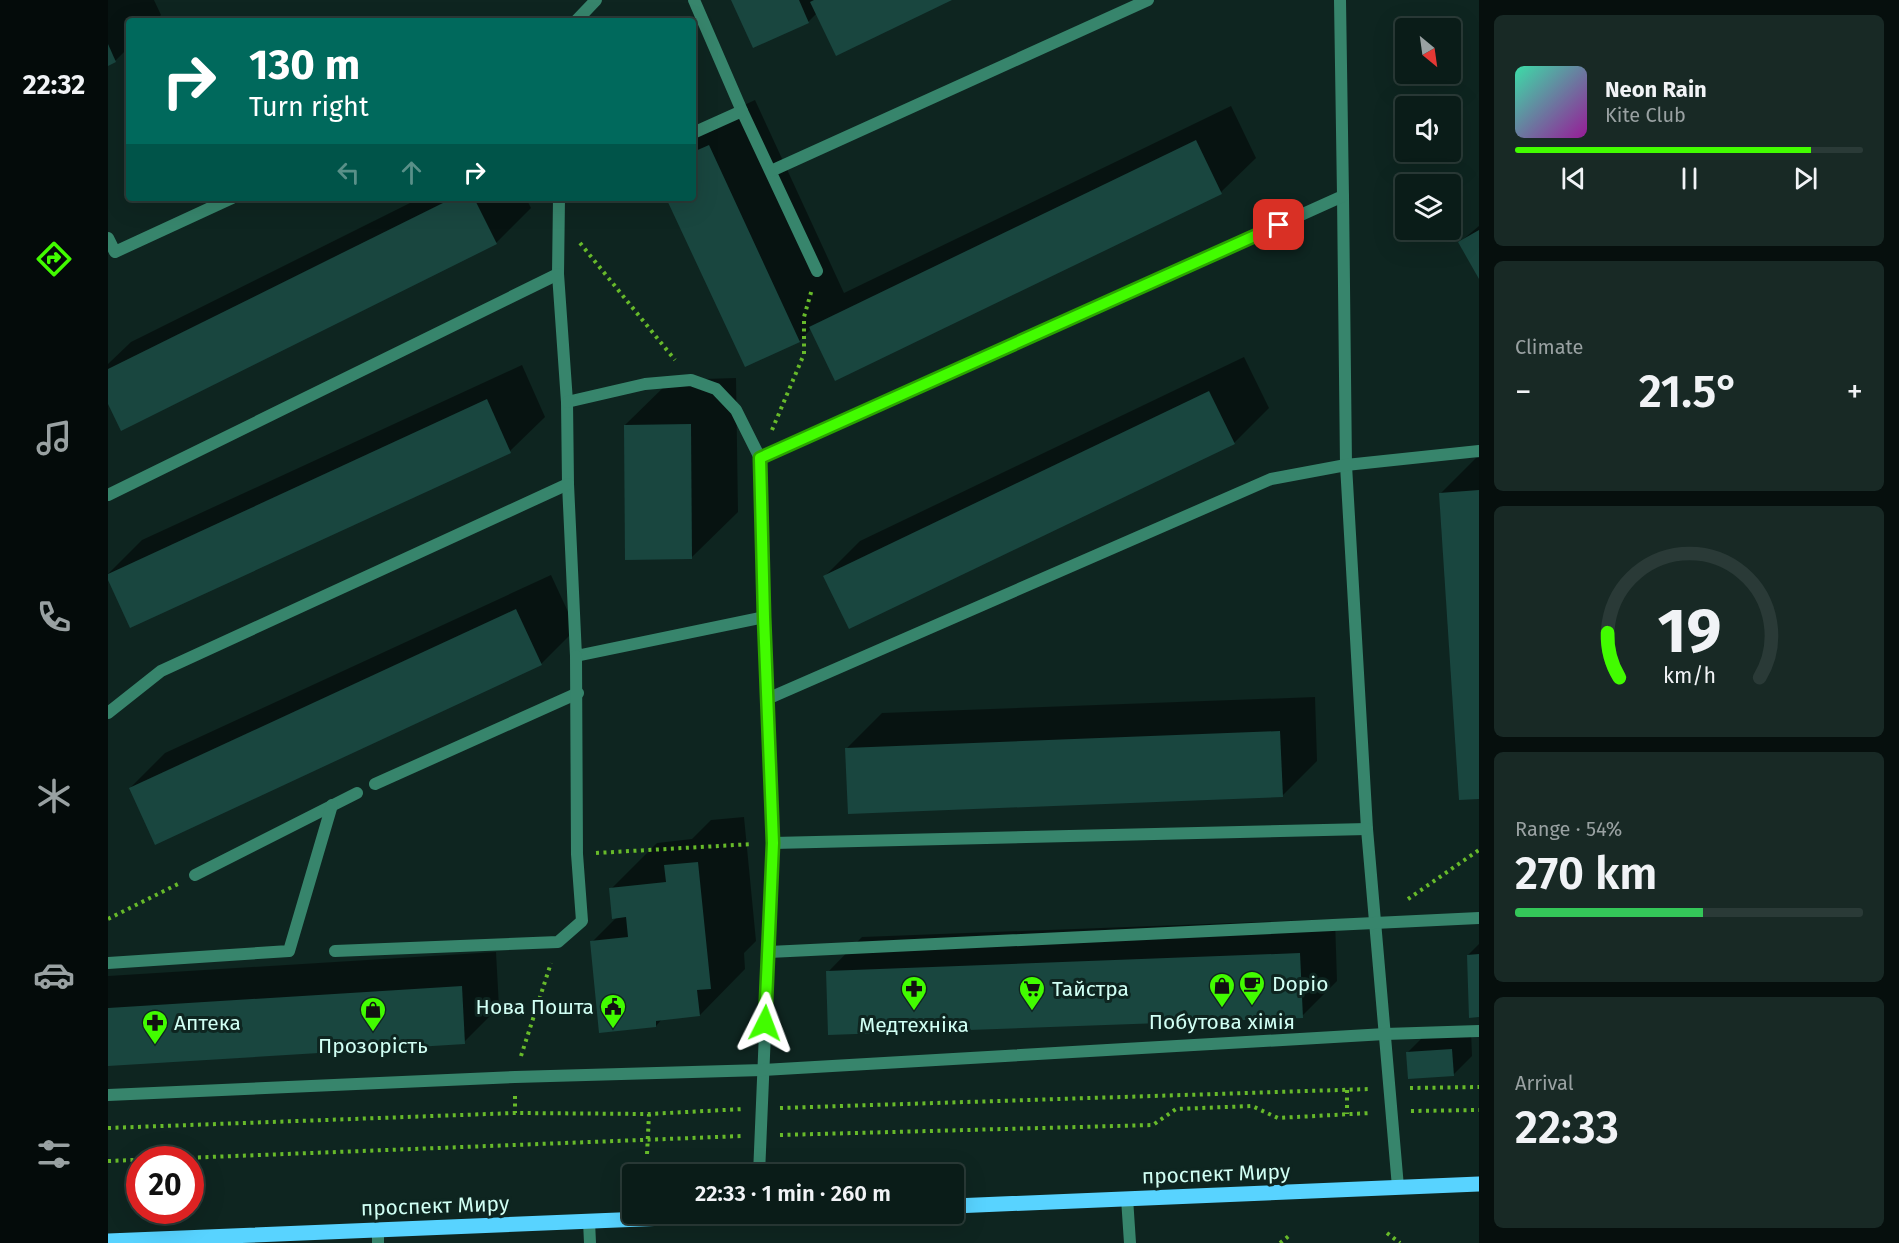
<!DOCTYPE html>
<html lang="en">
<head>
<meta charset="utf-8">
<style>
	:root { --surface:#0a1c18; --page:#182925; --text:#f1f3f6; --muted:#99a1a2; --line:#2a3a37; --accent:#42fc00 }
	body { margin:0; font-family:"Fira Sans",sans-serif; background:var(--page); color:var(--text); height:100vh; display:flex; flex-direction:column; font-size:22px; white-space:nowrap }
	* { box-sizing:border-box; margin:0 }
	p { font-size:20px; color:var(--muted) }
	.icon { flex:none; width:33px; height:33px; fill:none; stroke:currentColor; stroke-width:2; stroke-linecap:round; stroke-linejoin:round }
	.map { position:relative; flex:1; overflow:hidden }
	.details { display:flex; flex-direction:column; gap:15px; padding:15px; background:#060f0d; width:420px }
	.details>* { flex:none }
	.hud { position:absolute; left:18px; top:18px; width:570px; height:183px; border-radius:6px; box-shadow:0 6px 24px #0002,0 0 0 2px var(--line); background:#00695c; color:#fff; overflow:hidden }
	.needle { width:39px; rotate:151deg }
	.controls { position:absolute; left:1287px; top:18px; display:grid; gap:12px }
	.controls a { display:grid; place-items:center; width:66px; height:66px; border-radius:6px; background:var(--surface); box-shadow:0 6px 24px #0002,0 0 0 2px var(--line); font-size:30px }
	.speed { position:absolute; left:18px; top:1146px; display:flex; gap:12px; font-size:30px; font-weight:700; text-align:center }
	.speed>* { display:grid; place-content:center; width:78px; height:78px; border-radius:50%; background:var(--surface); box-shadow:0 6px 24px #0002,0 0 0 2px var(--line); line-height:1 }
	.speed .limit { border:9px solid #d22; background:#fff; color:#111 }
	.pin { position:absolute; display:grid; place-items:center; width:51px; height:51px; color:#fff; margin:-26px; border-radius:12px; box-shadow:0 3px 9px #0006 }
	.me { position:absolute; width:66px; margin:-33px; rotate:3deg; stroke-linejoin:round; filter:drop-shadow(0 0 4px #0008) }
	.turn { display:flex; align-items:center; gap:21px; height:126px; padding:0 24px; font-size:27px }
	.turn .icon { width:78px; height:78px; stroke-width:2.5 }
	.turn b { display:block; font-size:42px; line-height:51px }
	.lanes { display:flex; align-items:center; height:57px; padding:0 24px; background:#0003; justify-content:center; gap:30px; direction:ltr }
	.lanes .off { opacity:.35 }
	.big { font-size:45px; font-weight:600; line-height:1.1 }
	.details .widget { flex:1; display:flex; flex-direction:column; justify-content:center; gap:9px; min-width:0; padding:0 21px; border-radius:9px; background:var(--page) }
	.details .dial { align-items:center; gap:0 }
	.dial svg { height:156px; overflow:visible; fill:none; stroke:var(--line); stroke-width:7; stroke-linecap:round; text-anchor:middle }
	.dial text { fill:var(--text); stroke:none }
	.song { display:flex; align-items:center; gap:18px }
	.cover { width:72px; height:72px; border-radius:9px; background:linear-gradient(135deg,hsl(160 70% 55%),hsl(300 70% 35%)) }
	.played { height:6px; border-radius:3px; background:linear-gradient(90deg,var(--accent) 85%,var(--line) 85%) }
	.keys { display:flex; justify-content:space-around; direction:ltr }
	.heat { display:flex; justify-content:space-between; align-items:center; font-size:33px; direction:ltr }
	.charge { height:9px; border-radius:4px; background:linear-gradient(90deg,#34c759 54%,var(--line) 0) }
	.trip { position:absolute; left:514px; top:1164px; width:342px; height:60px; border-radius:6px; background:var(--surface); box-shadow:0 6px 24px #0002,0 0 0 2px var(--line); font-weight:600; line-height:60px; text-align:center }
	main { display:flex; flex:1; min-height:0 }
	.tab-bar { display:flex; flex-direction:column; width:108px; justify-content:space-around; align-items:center; background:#040b0a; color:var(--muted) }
	.tab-bar .icon { width:42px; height:42px }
	.tab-bar .selected { color:var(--accent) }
	.tab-bar b { font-size:27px; color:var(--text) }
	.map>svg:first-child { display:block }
	.shadow { fill:#0007 }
	.building { fill:#19463f }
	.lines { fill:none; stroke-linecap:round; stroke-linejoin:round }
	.path { stroke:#67ba2a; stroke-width:4; stroke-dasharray:3 4.5; stroke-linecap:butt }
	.service { stroke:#37856c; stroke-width:12 }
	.minor { stroke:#37856c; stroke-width:12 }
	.primary { stroke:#58d3ff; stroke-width:15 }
	.route-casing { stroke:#2ba400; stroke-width:15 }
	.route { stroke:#42fc00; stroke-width:10 }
	.labels { text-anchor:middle; stroke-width:6; stroke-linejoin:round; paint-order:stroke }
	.poi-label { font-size:21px; fill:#d1fff4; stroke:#0e2520; text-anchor:start }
	.street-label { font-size:21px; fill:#d1fff4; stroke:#0e2520 }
</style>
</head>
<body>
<main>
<nav class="tab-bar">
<b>22:32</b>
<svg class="icon selected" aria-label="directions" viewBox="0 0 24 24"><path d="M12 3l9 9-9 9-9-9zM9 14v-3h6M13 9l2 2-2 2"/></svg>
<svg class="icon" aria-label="music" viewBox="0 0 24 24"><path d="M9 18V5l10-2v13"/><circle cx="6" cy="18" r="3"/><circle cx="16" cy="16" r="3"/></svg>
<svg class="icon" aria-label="phone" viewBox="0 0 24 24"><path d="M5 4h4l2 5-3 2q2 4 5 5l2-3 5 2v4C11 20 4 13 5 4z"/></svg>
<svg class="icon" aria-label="climate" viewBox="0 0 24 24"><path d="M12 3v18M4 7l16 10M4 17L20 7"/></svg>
<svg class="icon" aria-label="car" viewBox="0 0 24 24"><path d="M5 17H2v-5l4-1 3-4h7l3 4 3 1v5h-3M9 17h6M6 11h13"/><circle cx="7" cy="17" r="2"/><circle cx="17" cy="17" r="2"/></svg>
<svg class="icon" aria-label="filters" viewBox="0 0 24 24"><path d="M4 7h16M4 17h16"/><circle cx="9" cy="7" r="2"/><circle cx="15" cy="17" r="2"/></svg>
</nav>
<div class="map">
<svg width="1371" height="1243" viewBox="0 0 1371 1243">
	<rect width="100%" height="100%" fill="#0e2520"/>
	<g class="shadow">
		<path d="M 0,0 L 46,0 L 53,15 L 47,21 L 21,21 L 21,47 L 8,60 L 0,64 Z"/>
		<path d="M 625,0 L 840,0 L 709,13 L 700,22 Z"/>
		<path d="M 647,100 L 736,293 L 1123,106 L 1148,158 L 1113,192 L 703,329 L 691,341 L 637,365 L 560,198 L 585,198 L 585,133 L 593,125 Z"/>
		<path d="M 312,198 L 418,198 L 423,208 L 388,243 L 0,400 L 0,364 L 23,342 Z"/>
		<path d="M 1371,226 L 1371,276 L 1352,242 Z"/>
		<path d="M 1136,357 L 1161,408 L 1126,443 L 717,576 L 752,541 Z"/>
		<path d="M 414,365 L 437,417 L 402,451 L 23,626 L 0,574 L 34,540 Z"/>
		<path d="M 628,378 L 630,512 L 584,557 L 517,425 L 563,380 Z"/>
		<path d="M 1368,458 L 1371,458 L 1371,797 L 1333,493 Z"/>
		<path d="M 443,575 L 468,629 L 433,664 L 22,788 L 57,753 Z"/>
		<path d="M 1207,697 L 1209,761 L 1174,796 L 739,748 L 774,713 Z"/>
		<path d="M 636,817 L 648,941 L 636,953 L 637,969 L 592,1015 L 555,1018 L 548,1026 L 484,942 L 509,917 L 503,889 L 549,843 L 584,839 L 603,820 Z"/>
		<path d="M 1227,919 L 1229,981 L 1194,1016 L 720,972 L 754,937 Z"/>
		<path d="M 1371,944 L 1371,1016 L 1360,955 Z"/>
		<path d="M 388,952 L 391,1007 L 356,1042 L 0,1064 L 0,976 Z"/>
		<path d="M 1363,1030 L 1364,1056 L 1345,1075 L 1300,1052 L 1319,1033 Z"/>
	</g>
	<g class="building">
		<path d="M 623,0 L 691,0 L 701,23 L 645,48 Z"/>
		<path d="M 706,0 L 844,0 L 728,56 L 702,2 Z"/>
		<path d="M 0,44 L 8,62 L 0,66 Z"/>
		<path d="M 1088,140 L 1114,194 L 727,381 L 701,327 Z"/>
		<path d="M 601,145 L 692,342 L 637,367 L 558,198 L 585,198 L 585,152 Z"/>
		<path d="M 345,198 L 366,198 L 389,244 L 13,431 L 0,404 L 0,369 Z"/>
		<path d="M 1371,230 L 1371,279 L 1350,242 Z"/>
		<path d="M 1101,391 L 1127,444 L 741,629 L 715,576 Z"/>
		<path d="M 379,399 L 403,453 L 22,628 L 0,580 L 0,574 Z"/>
		<path d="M 583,424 L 584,559 L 517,560 L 516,425 Z"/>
		<path d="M 1371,490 L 1371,799 L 1351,800 L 1331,493 Z"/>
		<path d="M 408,609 L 434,665 L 47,845 L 21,788 Z"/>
		<path d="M 1172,731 L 1175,797 L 740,814 L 737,748 Z"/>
		<path d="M 590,862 L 603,989 L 589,990 L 592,1016 L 548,1021 L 548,1027 L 491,1033 L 482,941 L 520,937 L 518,917 L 504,919 L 501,888 L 558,882 L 556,865 Z"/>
		<path d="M 1192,953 L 1195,1018 L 720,1035 L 718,971 Z"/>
		<path d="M 1371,954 L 1371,1017 L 1361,1018 L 1359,955 Z"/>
		<path d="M 354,986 L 357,1044 L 0,1066 L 0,1008 Z"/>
		<path d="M 1344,1049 L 1346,1076 L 1300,1079 L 1298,1052 Z"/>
	</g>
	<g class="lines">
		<g class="path">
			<path d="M 472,243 L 567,360"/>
			<path d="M 664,430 L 696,354 L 696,317 L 704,289"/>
			<path d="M 488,853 L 645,844"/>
			<path d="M 1300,899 L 1371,850"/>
			<path d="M 0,919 L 70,884"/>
			<path d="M 413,1056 L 443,963"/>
			<path d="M 1302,1088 L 1371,1087"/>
			<path d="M 1239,1090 L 1239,1114"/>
			<path d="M 407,1096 L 407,1113"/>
			<path d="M 672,1108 L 1262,1089"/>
			<path d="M 1303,1111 L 1371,1110"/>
			<path d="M 0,1128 L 407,1113 L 541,1114 L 635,1109"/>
			<path d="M 672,1135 L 1045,1125 L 1068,1109 L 1144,1106 L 1170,1118 L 1262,1113"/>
			<path d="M 539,1154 L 541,1114"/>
			<path d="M 0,1161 L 634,1136"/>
			<path d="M 1279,1233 L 1292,1243"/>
			<path d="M 1172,1243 L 1182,1235"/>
		</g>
		<g class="service">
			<path d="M 586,0 L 634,111 L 709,271"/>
			<path d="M 468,21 L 488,0"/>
			<path d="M 585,133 L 634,111"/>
			<path d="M 663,171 L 1040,0"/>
			<path d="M 1235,196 L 1238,465 L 1259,829 L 1290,1187"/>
			<path d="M 451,198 L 450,274 L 459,402 L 460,484 L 468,656 L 656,617"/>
			<path d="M 0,238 L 7,252 L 124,198"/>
			<path d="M 459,402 L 537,384 L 583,380 L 608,389 L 628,410 L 652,458 L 656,617 L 665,843 L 651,1174"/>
			<path d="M 652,458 L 1235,196 L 1232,0"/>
			<path d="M 0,495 L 450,274"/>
			<path d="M 659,699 L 1163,479 L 1238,465 L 1371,451"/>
			<path d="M 0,713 L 53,671 L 460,484"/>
			<path d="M 267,784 L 470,693"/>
			<path d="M 665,843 L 1259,829"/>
			<path d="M 87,875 L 249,793"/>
			<path d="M 227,951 L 450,942 L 474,921 L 469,854 L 468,656"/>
			<path d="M 661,952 L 1371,918"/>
			<path d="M 0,963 L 181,951 L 224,805"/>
			<path d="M 0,1095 L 407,1077 L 655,1070 L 1277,1034 L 1371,1031"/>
			<path d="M 1019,1198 L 1022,1243"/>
			<path d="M 481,1221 L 482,1243"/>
		</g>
		<path class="minor" d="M 270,1243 L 270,1229"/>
		<g class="primary">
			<path d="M 846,1206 L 1371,1184"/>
			<path d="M 0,1241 L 656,1214"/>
		</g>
	</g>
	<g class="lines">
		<defs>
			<path id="route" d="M 657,1023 L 665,843 L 656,617 L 652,458 L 1171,225"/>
		</defs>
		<use href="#route" class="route-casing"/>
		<use href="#route" class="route"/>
	</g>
	<defs>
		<symbol id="cafe-pin" viewBox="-11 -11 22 30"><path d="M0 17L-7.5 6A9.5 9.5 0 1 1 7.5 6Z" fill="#42fc00" stroke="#0e2520"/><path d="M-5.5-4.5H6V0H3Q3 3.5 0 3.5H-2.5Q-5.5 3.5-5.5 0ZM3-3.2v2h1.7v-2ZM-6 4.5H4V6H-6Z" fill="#111"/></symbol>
		<symbol id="shop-pin" viewBox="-11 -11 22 30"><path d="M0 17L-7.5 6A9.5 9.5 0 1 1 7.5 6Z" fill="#42fc00" stroke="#0e2520"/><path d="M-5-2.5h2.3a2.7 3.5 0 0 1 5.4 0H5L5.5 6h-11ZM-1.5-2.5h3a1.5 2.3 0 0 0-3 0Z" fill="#111"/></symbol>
		<symbol id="pharmacy-pin" viewBox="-11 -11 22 30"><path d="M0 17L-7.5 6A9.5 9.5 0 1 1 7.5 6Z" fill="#42fc00" stroke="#0e2520"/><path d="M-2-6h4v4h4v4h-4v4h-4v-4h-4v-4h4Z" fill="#111"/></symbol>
		<symbol id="supermarket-pin" viewBox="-11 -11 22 30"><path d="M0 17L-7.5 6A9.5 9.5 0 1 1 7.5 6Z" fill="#42fc00" stroke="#0e2520"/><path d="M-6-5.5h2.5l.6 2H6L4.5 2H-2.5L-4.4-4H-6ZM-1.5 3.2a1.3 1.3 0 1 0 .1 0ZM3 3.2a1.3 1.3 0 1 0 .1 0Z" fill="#111"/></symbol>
		<symbol id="civic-pin" viewBox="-11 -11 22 30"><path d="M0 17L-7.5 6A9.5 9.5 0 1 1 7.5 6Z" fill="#42fc00" stroke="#0e2520"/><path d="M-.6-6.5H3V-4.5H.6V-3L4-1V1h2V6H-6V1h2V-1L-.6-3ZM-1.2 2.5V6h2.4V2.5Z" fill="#111"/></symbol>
	</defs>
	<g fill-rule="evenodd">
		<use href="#cafe-pin" x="1129" y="969" width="30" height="40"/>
		<use href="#shop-pin" x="1099" y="971" width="30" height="40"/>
		<use href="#pharmacy-pin" x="791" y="974" width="30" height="40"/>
		<use href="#supermarket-pin" x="909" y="974" width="30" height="40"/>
		<use href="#civic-pin" x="490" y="992" width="30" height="40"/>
		<use href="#shop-pin" x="250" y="995" width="30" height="40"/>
		<use href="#pharmacy-pin" x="32" y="1008" width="30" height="40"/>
	</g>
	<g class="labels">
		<g class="poi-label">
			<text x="1164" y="991">Dopio</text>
			<text x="944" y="996">Тайстра</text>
			<text x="486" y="1014" text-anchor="end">Нова Пошта</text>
			<text x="1114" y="1029" text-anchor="middle">Побутова хімія</text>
			<text x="66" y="1030">Аптека</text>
			<text x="806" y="1032" text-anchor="middle">Медтехніка</text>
			<text x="265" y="1053" text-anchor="middle">Прозорість</text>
		</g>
		<g class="street-label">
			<text transform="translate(1108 1174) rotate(-2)" y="7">проспект Миру</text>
			<text transform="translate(327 1206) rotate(-2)" y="7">проспект Миру</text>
		</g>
	</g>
</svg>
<div class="controls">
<a><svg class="needle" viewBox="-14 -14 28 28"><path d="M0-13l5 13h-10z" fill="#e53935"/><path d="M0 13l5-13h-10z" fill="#99a1a2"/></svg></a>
<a><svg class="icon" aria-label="sound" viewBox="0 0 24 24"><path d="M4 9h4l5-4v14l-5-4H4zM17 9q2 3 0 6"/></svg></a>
<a><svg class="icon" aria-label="layers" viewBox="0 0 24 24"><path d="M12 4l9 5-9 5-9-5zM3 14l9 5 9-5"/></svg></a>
</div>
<div class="speed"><div class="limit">20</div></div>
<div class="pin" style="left:1171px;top:225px;background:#d93025"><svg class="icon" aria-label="arrive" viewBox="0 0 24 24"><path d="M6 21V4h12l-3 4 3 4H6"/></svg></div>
<svg class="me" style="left:657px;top:1023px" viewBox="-20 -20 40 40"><path d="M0-17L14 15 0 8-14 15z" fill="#42fc00" stroke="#fff" stroke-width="4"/></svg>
<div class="trip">22:33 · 1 min · 260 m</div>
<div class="hud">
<div class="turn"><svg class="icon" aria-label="right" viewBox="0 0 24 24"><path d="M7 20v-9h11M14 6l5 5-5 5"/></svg><div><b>130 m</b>Turn right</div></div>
<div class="lanes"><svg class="icon off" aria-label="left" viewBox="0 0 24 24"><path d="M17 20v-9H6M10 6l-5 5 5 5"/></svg><svg class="icon off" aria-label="ahead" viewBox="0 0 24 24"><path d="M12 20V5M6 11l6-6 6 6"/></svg><svg class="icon" aria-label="right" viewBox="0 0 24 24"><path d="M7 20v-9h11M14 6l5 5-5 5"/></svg></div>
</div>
</div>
<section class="details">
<div class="widget">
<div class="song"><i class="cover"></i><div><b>Neon Rain</b><p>Kite Club</p></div></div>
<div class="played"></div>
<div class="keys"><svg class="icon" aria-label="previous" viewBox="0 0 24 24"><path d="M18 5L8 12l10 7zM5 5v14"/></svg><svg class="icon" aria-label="pause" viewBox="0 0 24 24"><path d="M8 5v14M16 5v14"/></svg><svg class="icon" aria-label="next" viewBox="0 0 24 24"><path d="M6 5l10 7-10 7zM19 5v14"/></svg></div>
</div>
<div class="widget"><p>Climate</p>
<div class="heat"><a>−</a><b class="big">21.5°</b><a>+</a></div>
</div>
<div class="widget dial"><svg viewBox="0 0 100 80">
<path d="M14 69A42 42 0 1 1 86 69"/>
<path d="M14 69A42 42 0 0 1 8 46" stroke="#42fc00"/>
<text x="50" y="56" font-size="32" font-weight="700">19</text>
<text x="50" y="72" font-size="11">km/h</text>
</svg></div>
<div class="widget"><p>Range · 54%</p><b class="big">270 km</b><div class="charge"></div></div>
<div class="widget"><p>Arrival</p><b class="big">22:33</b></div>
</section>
</main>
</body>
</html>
